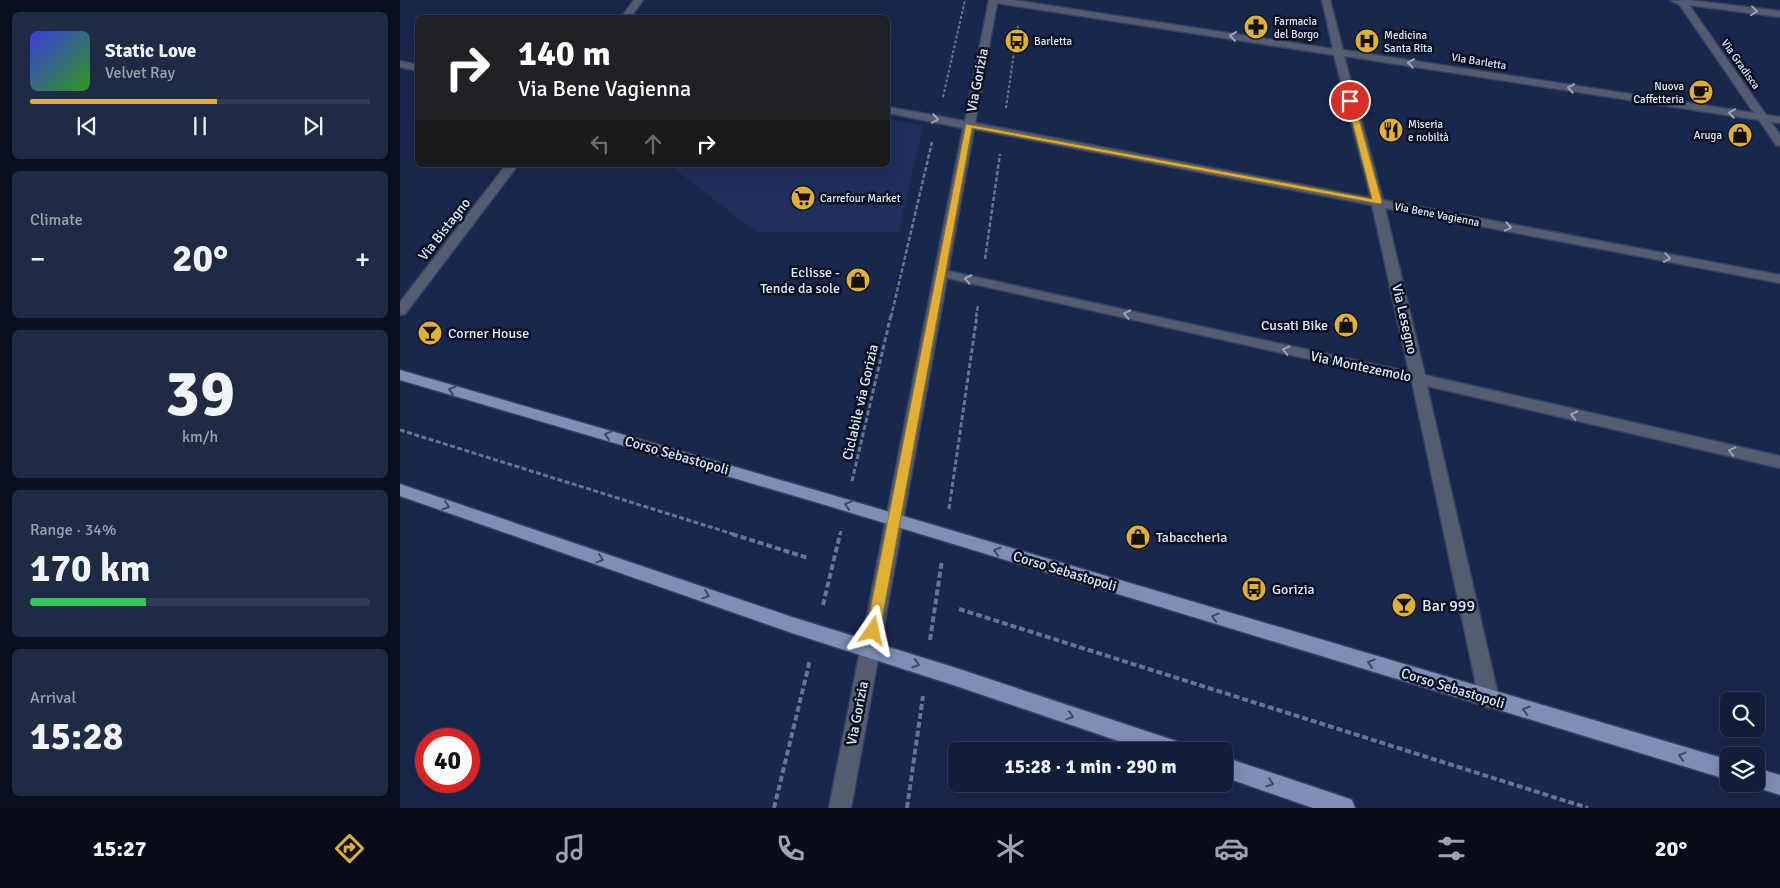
<!DOCTYPE html>
<html lang="en">
<head>
<meta charset="utf-8">
<style>
	:root { --surface:#121d39; --page:#1f2a44; --text:#f1f3f6; --muted:#9ca2ae; --line:#313b53; --accent:#e1af34 }
	body { margin:0; font-family:Signika,sans-serif; background:var(--page); color:var(--text); height:100vh; display:flex; flex-direction:column; font-size:19px; white-space:nowrap }
	* { box-sizing:border-box; margin:0 }
	p { font-size:16px; color:var(--muted) }
	.icon { flex:none; width:28px; height:28px; fill:none; stroke:currentColor; stroke-width:2; stroke-linecap:round; stroke-linejoin:round }
	.map { position:relative; flex:1; overflow:hidden }
	.drawer { display:flex; flex-direction:column; gap:12px; padding:12px; background:#0a101f; width:400px }
	.drawer>* { flex:none }
	.guide { position:absolute; left:15px; top:15px; width:475px; height:152px; border-radius:8px; box-shadow:0 5px 20px #0002,0 0 0 1px var(--line); background:#202124; color:#fff; overflow:hidden }
	.buttons { position:absolute; left:1320px; top:692px; display:grid; gap:10px }
	.buttons a { display:grid; place-items:center; width:45px; height:45px; border-radius:8px; background:var(--surface); box-shadow:0 5px 20px #0002,0 0 0 1px var(--line); font-size:25px }
	.speed { position:absolute; left:15px; top:728px; display:flex; gap:10px; font-size:25px; font-weight:700; text-align:center }
	.speed>* { display:grid; place-content:center; width:65px; height:65px; border-radius:50%; background:var(--surface); box-shadow:0 5px 20px #0002,0 0 0 1px var(--line); line-height:1 }
	.speed .limit { border:8px solid #d22; background:#fff; color:#111 }
	.pin { position:absolute; display:grid; place-items:center; width:42px; height:42px; color:#fff; margin:-21px; border:2px solid #fff; border-radius:50%; box-shadow:0 1px 5px #0007 }
	.me { position:absolute; width:55px; margin:-28px; rotate:11deg; stroke-linejoin:round; filter:drop-shadow(0 0 4px #0008) }
	.turn { display:flex; align-items:center; gap:18px; height:105px; padding:0 20px; font-size:22px }
	.turn .icon { width:65px; height:65px; stroke-width:2.5 }
	.turn b { display:block; font-size:35px; line-height:42px }
	.lanes { display:flex; align-items:center; height:48px; padding:0 20px; background:#0003; justify-content:center; gap:25px; direction:ltr }
	.lanes .off { opacity:.35 }
	.big { font-size:38px; font-weight:800; line-height:1.1 }
	.drawer .tile { flex:1; display:flex; flex-direction:column; justify-content:center; gap:8px; min-width:0; padding:0 18px; border-radius:8px; background:var(--page) }
	.drawer .dial { align-items:center; gap:0 }
	.dial b { font-size:65px; line-height:1 }
	.song { display:flex; align-items:center; gap:15px }
	.cover { width:60px; height:60px; border-radius:8px; background:linear-gradient(135deg,hsl(240 70% 55%),hsl(110 70% 35%)) }
	.played { height:5px; border-radius:2px; background:linear-gradient(90deg,var(--accent) 55%,var(--line) 55%) }
	.keys { display:flex; justify-content:space-around; direction:ltr }
	.heat { display:flex; justify-content:space-between; align-items:center; font-size:28px; direction:ltr }
	.charge { height:8px; border-radius:4px; background:linear-gradient(90deg,#34c759 34%,var(--line) 0) }
	.trip { position:absolute; left:548px; top:742px; width:285px; height:50px; border-radius:8px; background:var(--surface); box-shadow:0 5px 20px #0002,0 0 0 1px var(--line); font-weight:800; line-height:50px; text-align:center }
	.menu { display:flex; height:80px; justify-content:space-around; align-items:center; background:#070c17; color:var(--muted) }
	.menu .icon { width:35px; height:35px }
	.menu .active { color:var(--accent) }
	.menu b { font-size:22px; color:var(--text) }
	main { display:flex; flex:1; min-height:0 }
	.map>svg:first-child { display:block }
	.built { fill:#1d2f5a }
	.lines { fill:none; stroke-linecap:round; stroke-linejoin:round }
	.minor-casing { stroke:#344265; stroke-width:3 }
	.major-casing { stroke:#344265; stroke-width:3 }
	.path-far3 { stroke:#677492; stroke-width:2; stroke-dasharray:3 2; stroke-linecap:butt }
	.path-far2 { stroke:#677492; stroke-width:2.5; stroke-dasharray:4.5 2; stroke-linecap:butt }
	.path-far1 { stroke:#677492; stroke-width:3; stroke-dasharray:5 2.5; stroke-linecap:butt }
	.path { stroke:#677492; stroke-width:4; stroke-dasharray:6 3; stroke-linecap:butt }
	.minor { fill:#545d6f; fill-rule:evenodd }
	.major { fill:#7d8fb4; fill-rule:evenodd }
	.oneway { stroke:#9aa4b6 }
	.oneway2 { stroke:#3e4a64 }
	.route { fill:#e1af34; stroke:#927222 }
	.labels { text-anchor:middle; stroke-width:5; stroke-linejoin:round; paint-order:stroke }
	.far-poi-label { font-size:11px; fill:#e1eafd; stroke:#0a1222; text-anchor:start }
	.far-street-label { font-size:11px; fill:#e1eafd; stroke:#0a1222 }
	.street-label { font-size:14px; fill:#e1eafd; stroke:#0a1222 }
	.poi-label { font-size:14px; fill:#e1eafd; stroke:#0a1222; text-anchor:start }
	.near-poi-label { font-size:16px; fill:#e1eafd; stroke:#0a1222; text-anchor:start }
</style>
</head>
<body>
<main>
<section class="drawer">
<div class="tile">
<div class="song"><i class="cover"></i><div><b>Static Love</b><p>Velvet Ray</p></div></div>
<div class="played"></div>
<div class="keys"><svg class="icon" aria-label="previous" viewBox="0 0 24 24"><path d="M18 5L8 12l10 7zM5 5v14"/></svg><svg class="icon" aria-label="pause" viewBox="0 0 24 24"><path d="M8 5v14M16 5v14"/></svg><svg class="icon" aria-label="next" viewBox="0 0 24 24"><path d="M6 5l10 7-10 7zM19 5v14"/></svg></div>
</div>
<div class="tile"><p>Climate</p>
<div class="heat"><a>−</a><b class="big">20°</b><a>+</a></div>
</div>
<div class="tile dial"><b>39</b><p>km/h</p></div>
<div class="tile"><p>Range · 34%</p><b class="big">170 km</b><div class="charge"></div></div>
<div class="tile"><p>Arrival</p><b class="big">15:28</b></div>
</section>
<div class="map">
<svg width="1380" height="808" viewBox="0 0 1380 808">
	<rect width="100%" height="100%" fill="#18274c"/>
	<path class="built" d="M 488,119 L 523,126 L 499,232 L 356,232 L 269,165 L 488,165 Z"/>
	<g class="lines">
		<defs>
			<g id="minor">
				<path d="M 234,0 L 243,0 L 230,18 L 221,18 Z"/>
				<path d="M 589,0 L 613,0 L 933,49 L 922,0 L 930,0 L 943,50 L 1354,113 L 1279,4 L 1271,1 L 1288,0 L 1380,11 L 1380,17 L 1289,5 L 1366,115 L 1380,117 L 1380,123 L 1371,122 L 1380,135 L 1380,146 L 1376,145 L 1359,120 L 944,56 L 983,200 L 1380,275 L 1380,283 L 985,208 L 1025,375 L 1380,456 L 1380,468 L 1027,386 L 1099,699 L 1096,705 L 1089,708 L 1082,705 L 1079,699 L 1012,382 L 547,278 L 451,808 L 429,808 L 563,128 L 488,113 L 488,107 L 565,121 ZM 597,3 L 934,55 L 971,198 L 575,123 ZM 574,129 L 972,205 L 1009,372 L 548,271 Z"/>
				<path d="M 0,61 L 18,65 L 18,71 L 0,67 Z"/>
				<path d="M 106,165 L 118,165 L 5,314 L 0,315 L 0,302 Z"/>
			</g>
			<g id="major">
				<path d="M 0,370 L 422,492 L 1329,760 L 1329,780 L 422,504 L 0,380 Z"/>
				<path d="M 0,484 L 392,617 L 553,667 L 776,741 L 783,744 L 786,751 L 748,751 L 553,685 L 392,633 L 0,496 Z"/>
				<path d="M 824,757 L 944,797 L 952,800 L 955,808 L 913,808 L 824,777 Z"/>
				<path d="M 1356,768 L 1380,775 L 1380,795 L 1349,785 L 1348,784 L 1356,784 Z"/>
			</g>
		</defs>
		<use href="#minor" class="minor-casing"/>
		<use href="#major" class="major-casing"/>
		<g class="path-far3">
			<path d="M 543,97 L 565,0"/>
			<path d="M 606,108 L 618,25"/>
		</g>
		<g class="path-far2">
			<path d="M 585,259 L 600,154"/>
			<path d="M 491,317 L 532,142"/>
			<path d="M 576,317 L 578,305"/>
		</g>
		<g class="path-far1">
			<path d="M 0,430 L 336,535"/>
			<path d="M 452,481 L 491,315"/>
			<path d="M 549,509 L 577,315"/>
			<path d="M 440,535 L 441,531"/>
		</g>
		<g class="path">
			<path d="M 332,534 L 408,558"/>
			<path d="M 423,605 L 440,534"/>
			<path d="M 559,609 L 1188,808"/>
			<path d="M 530,640 L 542,560"/>
			<path d="M 374,808 L 410,660"/>
			<path d="M 507,808 L 523,696"/>
		</g>
		<use href="#minor" class="minor"/>
		<use href="#major" class="major"/>
	</g>
	<defs><path id="oneway-chevron" d="M-2-3.5L2.5 0L-2 3.5" fill="none" stroke-width="1.6" stroke-linecap="round" stroke-linejoin="round" transform="scale(1.25)"/></defs>
	<g class="oneway">
		<use href="#oneway-chevron" transform="translate(1354 11) rotate(7)"/>
		<use href="#oneway-chevron" transform="translate(833 36) rotate(-171)"/>
		<use href="#oneway-chevron" transform="translate(1011 63) rotate(-171)"/>
		<use href="#oneway-chevron" transform="translate(1171 88) rotate(-171)"/>
		<use href="#oneway-chevron" transform="translate(1332 113) rotate(-171)"/>
		<use href="#oneway-chevron" transform="translate(535 119) rotate(10)"/>
		<use href="#oneway-chevron" transform="translate(1108 227) rotate(11)"/>
		<use href="#oneway-chevron" transform="translate(1267 258) rotate(11)"/>
		<use href="#oneway-chevron" transform="translate(568 279) rotate(-168)"/>
		<use href="#oneway-chevron" transform="translate(727 314) rotate(-167)"/>
		<use href="#oneway-chevron" transform="translate(886 350) rotate(-167)"/>
		<use href="#oneway-chevron" transform="translate(1174 415) rotate(-167)"/>
		<use href="#oneway-chevron" transform="translate(1332 451) rotate(-167)"/>
	</g>
	<g class="oneway2">
		<use href="#oneway-chevron" transform="translate(52 390) rotate(-164)"/>
		<use href="#oneway-chevron" transform="translate(208 435) rotate(-164)"/>
		<use href="#oneway-chevron" transform="translate(448 505) rotate(-163)"/>
		<use href="#oneway-chevron" transform="translate(46 506) rotate(19)"/>
		<use href="#oneway-chevron" transform="translate(597 551) rotate(-163)"/>
		<use href="#oneway-chevron" transform="translate(200 559) rotate(19)"/>
		<use href="#oneway-chevron" transform="translate(306 595) rotate(19)"/>
		<use href="#oneway-chevron" transform="translate(815 617) rotate(-163)"/>
		<use href="#oneway-chevron" transform="translate(971 663) rotate(-163)"/>
		<use href="#oneway-chevron" transform="translate(516 664) rotate(17)"/>
		<use href="#oneway-chevron" transform="translate(1126 710) rotate(-163)"/>
		<use href="#oneway-chevron" transform="translate(670 716) rotate(19)"/>
		<use href="#oneway-chevron" transform="translate(1282 756) rotate(-163)"/>
		<use href="#oneway-chevron" transform="translate(870 783) rotate(19)"/>
	</g>
	<path class="route" d="M 950,99 L 954,101 L 982,202 L 980,204 L 572,128 L 480,631 L 478,636 L 473,637 L 468,636 L 466,631 L 566,124 L 972,199 L 947,101 Z"/>
	<defs>
		<symbol id="pharmacy-disc" viewBox="-11 -11 22 22"><circle r="9.5" fill="#e1af34" stroke="#0a1222"/><path d="M-2-6h4v4h4v4h-4v4h-4v-4h-4v-4h4Z" fill="#111"/></symbol>
		<symbol id="bus-disc" viewBox="-11 -11 22 22"><circle r="9.5" fill="#e1af34" stroke="#0a1222"/><path d="M-5-6H5V4H4V6H2V4H-2V6H-4V4H-5ZM-3.5-4V0h7V-4ZM-3.5 1.2v1.5H-2V1.2ZM2 1.2v1.5H3.5V1.2Z" fill="#111"/></symbol>
		<symbol id="hospital-disc" viewBox="-11 -11 22 22"><circle r="9.5" fill="#e1af34" stroke="#0a1222"/><path d="M-5-5h3v3.5h4V-5h3V5h-3V1.5h-4V5h-3Z" fill="#111"/></symbol>
		<symbol id="cafe-disc" viewBox="-11 -11 22 22"><circle r="9.5" fill="#e1af34" stroke="#0a1222"/><path d="M-5.5-4.5H6V0H3Q3 3.5 0 3.5H-2.5Q-5.5 3.5-5.5 0ZM3-3.2v2h1.7v-2ZM-6 4.5H4V6H-6Z" fill="#111"/></symbol>
		<symbol id="restaurant-disc" viewBox="-11 -11 22 22"><circle r="9.5" fill="#e1af34" stroke="#0a1222"/><path d="M-5-6h1v4h1v-4h1v4h1v-4h1v5L-1.5 .5V6h-2V.5L-5-1ZM5-6V6H3V1.5H1.5Q1.5-4 5-6Z" fill="#111"/></symbol>
		<symbol id="shop-disc" viewBox="-11 -11 22 22"><circle r="9.5" fill="#e1af34" stroke="#0a1222"/><path d="M-5-2.5h2.3a2.7 3.5 0 0 1 5.4 0H5L5.5 6h-11ZM-1.5-2.5h3a1.5 2.3 0 0 0-3 0Z" fill="#111"/></symbol>
		<symbol id="supermarket-disc" viewBox="-11 -11 22 22"><circle r="9.5" fill="#e1af34" stroke="#0a1222"/><path d="M-6-5.5h2.5l.6 2H6L4.5 2H-2.5L-4.4-4H-6ZM-1.5 3.2a1.3 1.3 0 1 0 .1 0ZM3 3.2a1.3 1.3 0 1 0 .1 0Z" fill="#111"/></symbol>
		<symbol id="bar-disc" viewBox="-11 -11 22 22"><circle r="9.5" fill="#e1af34" stroke="#0a1222"/><path d="M-6-5H6L.8 .8V4.5H3.5V6h-7V4.5H-.8V.8Z" fill="#111"/></symbol>
	</defs>
	<g fill-rule="evenodd">
		<use href="#pharmacy-disc" x="842" y="13" width="28" height="28"/>
		<use href="#bus-disc" x="603" y="27" width="28" height="28"/>
		<use href="#hospital-disc" x="953" y="27" width="28" height="28"/>
		<use href="#cafe-disc" x="1287" y="78" width="28" height="28"/>
		<use href="#restaurant-disc" x="977" y="116" width="28" height="28"/>
		<use href="#shop-disc" x="1326" y="121" width="28" height="28"/>
		<use href="#supermarket-disc" x="389" y="184" width="28" height="28"/>
		<use href="#shop-disc" x="444" y="266" width="28" height="28"/>
		<use href="#shop-disc" x="932" y="311" width="28" height="28"/>
		<use href="#bar-disc" x="16" y="319" width="28" height="28"/>
		<use href="#shop-disc" x="724" y="523" width="28" height="28"/>
		<use href="#bus-disc" x="840" y="575" width="28" height="28"/>
		<use href="#bar-disc" x="990" y="591" width="28" height="28"/>
	</g>
	<g class="labels">
		<g class="far-poi-label">
			<text x="874" y="25">Farmacia<tspan x="874" dy="13">del Borgo</tspan></text>
			<text x="984" y="39">Medicina<tspan x="984" dy="13">Santa Rita</tspan></text>
			<text x="634" y="45">Barletta</text>
			<text x="1284" y="90" text-anchor="end">Nuova<tspan x="1284" dy="13">Caffetteria</tspan></text>
			<text x="1008" y="128">Miseria<tspan x="1008" dy="13">e nobiltà</tspan></text>
			<text x="1322" y="139" text-anchor="end">Aruga</text>
			<text x="420" y="202">Carrefour Market</text>
		</g>
		<g class="far-street-label">
			<text transform="translate(1079 61) rotate(9)" y="4">Via Barletta</text>
			<text transform="translate(1341 64) rotate(55)" y="4">Via Gradisca</text>
			<text transform="translate(1037 214) rotate(11)" y="4">Via Bene Vagienna</text>
		</g>
		<g class="street-label">
			<text transform="translate(577 80) rotate(-79)" y="5">Via Gorizia</text>
			<text transform="translate(44 229) rotate(-52)" y="5">Via Bistagno</text>
			<text transform="translate(1005 319) rotate(77)" y="5">Via Lesegno</text>
			<text transform="translate(961 366) rotate(12)" y="5">Via Montezemolo</text>
			<text transform="translate(460 402) rotate(-77)" y="5">Ciclabile via Gorizia</text>
			<text transform="translate(277 455) rotate(16)" y="5">Corso Sebastopoli</text>
			<text transform="translate(665 571) rotate(17)" y="5">Corso Sebastopoli</text>
			<text transform="translate(1053 688) rotate(17)" y="5">Corso Sebastopoli</text>
			<text transform="translate(457 713) rotate(-79)" y="5">Via Gorizia</text>
		</g>
		<g class="poi-label">
			<text x="440" y="277" text-anchor="end">Eclisse -<tspan x="440" dy="16">Tende da sole</tspan></text>
			<text x="928" y="330" text-anchor="end">Cusati Bike</text>
			<text x="48" y="338">Corner House</text>
			<text x="756" y="542">Tabaccheria</text>
			<text x="872" y="594">Gorizia</text>
		</g>
		<g class="near-poi-label">
			<text x="1022" y="611">Bar 999</text>
		</g>
	</g>
</svg>
<div class="buttons">
<a><svg class="icon" aria-label="search" viewBox="0 0 24 24"><circle cx="10" cy="10" r="6"/><path d="M15 15l6 6"/></svg></a>
<a><svg class="icon" aria-label="layers" viewBox="0 0 24 24"><path d="M12 4l9 5-9 5-9-5zM3 14l9 5 9-5"/></svg></a>
</div>
<div class="speed"><div class="limit">40</div></div>
<div class="pin" style="left:950px;top:101px;background:#d93025"><svg class="icon" aria-label="arrive" viewBox="0 0 24 24"><path d="M6 21V4h12l-3 4 3 4H6"/></svg></div>
<svg class="me" style="left:473px;top:631px" viewBox="-20 -20 40 40"><path d="M0-17L14 15 0 8-14 15z" fill="#e1af34" stroke="#fff" stroke-width="4"/></svg>
<div class="trip">15:28 · 1 min · 290 m</div>
<div class="guide">
<div class="turn"><svg class="icon" aria-label="right" viewBox="0 0 24 24"><path d="M7 20v-9h11M14 6l5 5-5 5"/></svg><div><b>140 m</b>Via Bene Vagienna</div></div>
<div class="lanes"><svg class="icon off" aria-label="left" viewBox="0 0 24 24"><path d="M17 20v-9H6M10 6l-5 5 5 5"/></svg><svg class="icon off" aria-label="ahead" viewBox="0 0 24 24"><path d="M12 20V5M6 11l6-6 6 6"/></svg><svg class="icon" aria-label="right" viewBox="0 0 24 24"><path d="M7 20v-9h11M14 6l5 5-5 5"/></svg></div>
</div>
</div>
</main>
<nav class="menu">
<b>15:27</b>
<svg class="icon active" aria-label="directions" viewBox="0 0 24 24"><path d="M12 3l9 9-9 9-9-9zM9 14v-3h6M13 9l2 2-2 2"/></svg>
<svg class="icon" aria-label="music" viewBox="0 0 24 24"><path d="M9 18V5l10-2v13"/><circle cx="6" cy="18" r="3"/><circle cx="16" cy="16" r="3"/></svg>
<svg class="icon" aria-label="phone" viewBox="0 0 24 24"><path d="M5 4h4l2 5-3 2q2 4 5 5l2-3 5 2v4C11 20 4 13 5 4z"/></svg>
<svg class="icon" aria-label="climate" viewBox="0 0 24 24"><path d="M12 3v18M4 7l16 10M4 17L20 7"/></svg>
<svg class="icon" aria-label="car" viewBox="0 0 24 24"><path d="M5 17H2v-5l4-1 3-4h7l3 4 3 1v5h-3M9 17h6M6 11h13"/><circle cx="7" cy="17" r="2"/><circle cx="17" cy="17" r="2"/></svg>
<svg class="icon" aria-label="filters" viewBox="0 0 24 24"><path d="M4 7h16M4 17h16"/><circle cx="9" cy="7" r="2"/><circle cx="15" cy="17" r="2"/></svg>
<b>20°</b>
</nav>
</body>
</html>
